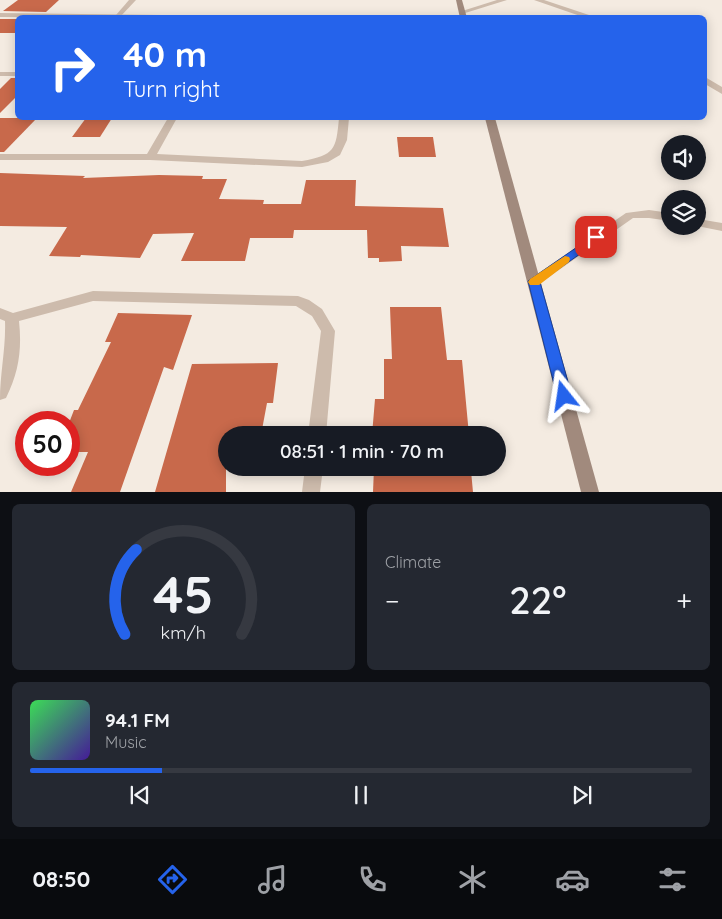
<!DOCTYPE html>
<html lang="en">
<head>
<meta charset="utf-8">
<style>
	:root { --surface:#171b24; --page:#242831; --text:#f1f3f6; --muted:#9ea1a6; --line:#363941; --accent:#2563eb }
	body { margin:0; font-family:Quicksand,sans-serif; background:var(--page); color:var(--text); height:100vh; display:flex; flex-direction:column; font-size:19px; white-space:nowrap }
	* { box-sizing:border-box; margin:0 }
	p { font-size:16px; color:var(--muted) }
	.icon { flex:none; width:28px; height:28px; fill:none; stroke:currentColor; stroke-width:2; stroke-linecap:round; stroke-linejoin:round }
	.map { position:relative; height:492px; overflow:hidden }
	.drawer { display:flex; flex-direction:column; gap:12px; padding:12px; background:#0d0f14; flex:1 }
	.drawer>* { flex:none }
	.hud { position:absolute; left:15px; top:15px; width:692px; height:105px; border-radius:8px; box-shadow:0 2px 12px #0003; background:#2563eb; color:#fff; overflow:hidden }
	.fabs { position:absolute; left:661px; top:135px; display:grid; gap:10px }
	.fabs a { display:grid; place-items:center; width:45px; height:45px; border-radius:50%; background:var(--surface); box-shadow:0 2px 12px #0003; font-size:25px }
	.speed { position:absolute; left:15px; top:411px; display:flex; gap:10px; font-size:25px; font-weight:700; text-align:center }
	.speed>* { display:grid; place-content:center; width:65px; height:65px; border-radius:50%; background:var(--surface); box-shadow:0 2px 12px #0003; line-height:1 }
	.speed .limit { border:8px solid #d22; background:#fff; color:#111 }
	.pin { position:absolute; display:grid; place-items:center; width:42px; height:42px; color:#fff; margin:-21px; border-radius:10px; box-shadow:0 2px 8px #0006 }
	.me { position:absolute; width:55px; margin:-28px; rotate:345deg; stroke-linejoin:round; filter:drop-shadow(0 0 4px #0008) }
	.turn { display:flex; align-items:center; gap:18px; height:105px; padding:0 25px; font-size:22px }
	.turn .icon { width:65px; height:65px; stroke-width:2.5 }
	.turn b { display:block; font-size:35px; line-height:42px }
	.big { font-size:38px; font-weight:600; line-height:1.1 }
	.drawer .widget { flex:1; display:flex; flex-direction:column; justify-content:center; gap:8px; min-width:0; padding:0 18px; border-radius:8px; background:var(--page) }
	.drawer .dial { align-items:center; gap:0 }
	.dial svg { height:130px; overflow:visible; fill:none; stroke:var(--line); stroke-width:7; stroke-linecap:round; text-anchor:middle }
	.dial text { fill:var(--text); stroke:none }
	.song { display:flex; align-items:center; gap:15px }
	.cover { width:60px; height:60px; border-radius:8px; background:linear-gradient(135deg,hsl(130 70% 55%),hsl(260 70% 35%)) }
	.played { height:5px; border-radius:2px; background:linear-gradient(90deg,var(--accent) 20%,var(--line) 20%) }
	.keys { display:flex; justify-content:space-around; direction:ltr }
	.heat { display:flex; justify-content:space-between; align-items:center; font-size:28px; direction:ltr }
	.drawer .tiles { flex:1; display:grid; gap:12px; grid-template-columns:1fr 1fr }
	.widget:last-child { grid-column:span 2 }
	.trip { position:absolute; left:218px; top:426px; width:288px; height:50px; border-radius:25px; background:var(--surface); box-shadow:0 2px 12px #0003; font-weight:600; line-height:50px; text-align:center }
	.menu { display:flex; height:80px; justify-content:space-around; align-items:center; background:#090b0e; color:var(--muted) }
	.menu .icon { width:35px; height:35px }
	.menu .on { color:var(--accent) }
	.menu b { font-size:22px; color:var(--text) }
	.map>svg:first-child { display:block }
	.building { fill:#c8694b }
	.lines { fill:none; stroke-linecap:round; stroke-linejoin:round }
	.minor { fill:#cdbbac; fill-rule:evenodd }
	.tertiary { fill:#cdbbac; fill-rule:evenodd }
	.secondary { fill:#a18a7d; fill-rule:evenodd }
	.route { fill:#2563eb; stroke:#184099 }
	.slow { fill:#f59e0b }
</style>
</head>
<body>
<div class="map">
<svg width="722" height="492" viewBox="0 0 722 492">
	<rect width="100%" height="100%" fill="#f4ebe1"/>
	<g class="building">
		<path d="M 18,0 L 59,0 L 46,12 L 3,11 Z"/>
		<rect x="0" y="19" width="18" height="14"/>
		<path d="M 11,78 L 18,78 L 18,95 L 0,113 L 0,89 Z"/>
		<path d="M 0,118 L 37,118 L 4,152 L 0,152 Z"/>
		<path d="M 86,118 L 112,118 L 100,137 L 72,137 Z"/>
		<path d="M 397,137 L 433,137 L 436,157 L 399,157 Z"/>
		<path d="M 0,173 L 85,176 L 83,178 L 159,175 L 203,176 L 202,179 L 227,179 L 219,199 L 264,200 L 263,204 L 301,204 L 306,180 L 356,180 L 355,206 L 443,208 L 449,247 L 401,246 L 402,261 L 379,262 L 379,258 L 368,258 L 367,230 L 294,230 L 293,238 L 250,238 L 245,261 L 181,261 L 194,233 L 153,234 L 140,258 L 81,255 L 80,257 L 49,256 L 67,227 L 0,226 Z"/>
		<path d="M 390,307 L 441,307 L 447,360 L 462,360 L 469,435 L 372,435 L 375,399 L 384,399 L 384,359 L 392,359 Z"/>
		<path d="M 118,313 L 192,315 L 173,370 L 164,367 L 120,492 L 71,492 L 88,452 L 69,452 L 69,423 L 74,410 L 78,410 L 111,342 L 105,342 Z"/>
		<path d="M 278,363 L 273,403 L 267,403 L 261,435 L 226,435 L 226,492 L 155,492 L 192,364 Z"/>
		<path d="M 374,468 L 471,471 L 473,492 L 373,492 Z"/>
	</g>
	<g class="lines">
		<g class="minor">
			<path d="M 129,0 L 136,0 L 120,17 L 116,17 L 116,15 Z"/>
			<path d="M 497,0 L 507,0 L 462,14 L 459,12 Z"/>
			<path d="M 534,0 L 544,0 L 598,18 L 586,18 Z"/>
			<rect x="0" y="72" width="18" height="4"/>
			<path d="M 705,77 L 722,87 L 722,94 L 705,84 Z"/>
			<path d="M 168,118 L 177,118 L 157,154 L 302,161 C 335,155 336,150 339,118 L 349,118 L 347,140 L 340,155 L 328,162 L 302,167 L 150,160 L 0,160 L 0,154 L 147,154 Z"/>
			<path d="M 649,210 L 670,213 L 670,221 L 649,218 L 633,218 L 539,284 L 529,284 L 527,281 L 626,213 Z"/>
			<path d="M 698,219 L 722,223 L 722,231 L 697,226 Z"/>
			<path d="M 93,291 L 298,296 L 309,300 L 322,309 L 335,331 L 326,435 L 308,435 L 321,331 L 312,316 L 296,306 L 93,301 L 19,321 C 22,349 19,372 6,398 L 0,400 C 0,373 6,348 5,321 L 0,319 L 0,308 L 13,313 Z"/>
			<path d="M 305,468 L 323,468 L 320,492 L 302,492 Z"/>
		</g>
		<path class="tertiary" d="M 0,13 L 243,16 L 246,18 L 0,17 Z"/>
		<g class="secondary">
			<path d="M 456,0 L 462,0 L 467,18 L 460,18 Z"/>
			<path d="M 485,118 L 495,118 L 599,492 L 581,492 Z"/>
		</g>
	</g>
	<path class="route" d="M 596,234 L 600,235 L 602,237 L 600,240 L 540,282 L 572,396 L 570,400 L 564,402 L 559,400 L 557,396 L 528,281 Z"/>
	<path class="slow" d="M 565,256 L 569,257 L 570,259 L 569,262 L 539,285 L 530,285 L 528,282 L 530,279 Z"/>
</svg>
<div class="fabs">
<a><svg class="icon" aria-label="sound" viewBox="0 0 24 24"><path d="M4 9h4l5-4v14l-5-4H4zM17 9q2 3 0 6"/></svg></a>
<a><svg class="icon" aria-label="layers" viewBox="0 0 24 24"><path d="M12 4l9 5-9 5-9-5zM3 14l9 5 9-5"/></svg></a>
</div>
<div class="speed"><div class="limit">50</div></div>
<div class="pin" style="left:596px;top:237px;background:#d93025"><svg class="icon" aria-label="arrive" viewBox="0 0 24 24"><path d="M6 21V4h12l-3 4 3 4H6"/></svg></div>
<svg class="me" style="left:564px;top:396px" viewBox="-20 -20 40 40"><path d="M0-17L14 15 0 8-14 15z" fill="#2563eb" stroke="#fff" stroke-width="4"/></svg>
<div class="trip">08:51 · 1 min · 70 m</div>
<div class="hud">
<div class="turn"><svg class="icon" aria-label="right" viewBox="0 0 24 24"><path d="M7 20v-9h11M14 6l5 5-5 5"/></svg><div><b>40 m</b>Turn right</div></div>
</div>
</div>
<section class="drawer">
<div class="tiles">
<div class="widget dial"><svg viewBox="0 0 100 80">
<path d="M14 69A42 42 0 1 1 86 69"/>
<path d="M14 69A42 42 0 0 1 21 17" stroke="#2563eb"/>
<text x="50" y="56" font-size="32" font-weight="700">45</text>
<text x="50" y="72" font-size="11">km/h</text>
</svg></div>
<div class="widget"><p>Climate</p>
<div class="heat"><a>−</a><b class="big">22°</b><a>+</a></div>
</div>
<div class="widget">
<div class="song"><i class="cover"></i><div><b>94.1 FM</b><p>Music</p></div></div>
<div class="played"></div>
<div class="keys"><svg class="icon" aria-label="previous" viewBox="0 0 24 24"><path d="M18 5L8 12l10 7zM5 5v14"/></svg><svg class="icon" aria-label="pause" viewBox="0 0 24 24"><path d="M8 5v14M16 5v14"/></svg><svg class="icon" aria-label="next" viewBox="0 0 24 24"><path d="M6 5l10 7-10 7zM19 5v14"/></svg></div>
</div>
</div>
</section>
<nav class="menu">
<b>08:50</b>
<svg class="icon on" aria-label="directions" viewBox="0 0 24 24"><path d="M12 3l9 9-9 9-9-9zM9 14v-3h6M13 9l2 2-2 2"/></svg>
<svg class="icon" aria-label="music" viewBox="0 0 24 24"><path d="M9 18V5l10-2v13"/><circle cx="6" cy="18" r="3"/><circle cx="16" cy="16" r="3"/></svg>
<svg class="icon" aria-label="phone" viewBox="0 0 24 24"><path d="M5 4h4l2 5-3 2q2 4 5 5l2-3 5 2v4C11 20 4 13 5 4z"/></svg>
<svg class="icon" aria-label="climate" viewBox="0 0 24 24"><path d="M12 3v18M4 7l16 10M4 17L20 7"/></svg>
<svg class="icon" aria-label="car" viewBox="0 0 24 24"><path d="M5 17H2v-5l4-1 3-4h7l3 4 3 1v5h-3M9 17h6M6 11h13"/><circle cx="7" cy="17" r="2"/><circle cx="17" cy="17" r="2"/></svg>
<svg class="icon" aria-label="filters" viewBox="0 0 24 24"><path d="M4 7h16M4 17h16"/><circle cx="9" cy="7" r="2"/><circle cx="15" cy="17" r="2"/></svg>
</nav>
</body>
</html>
